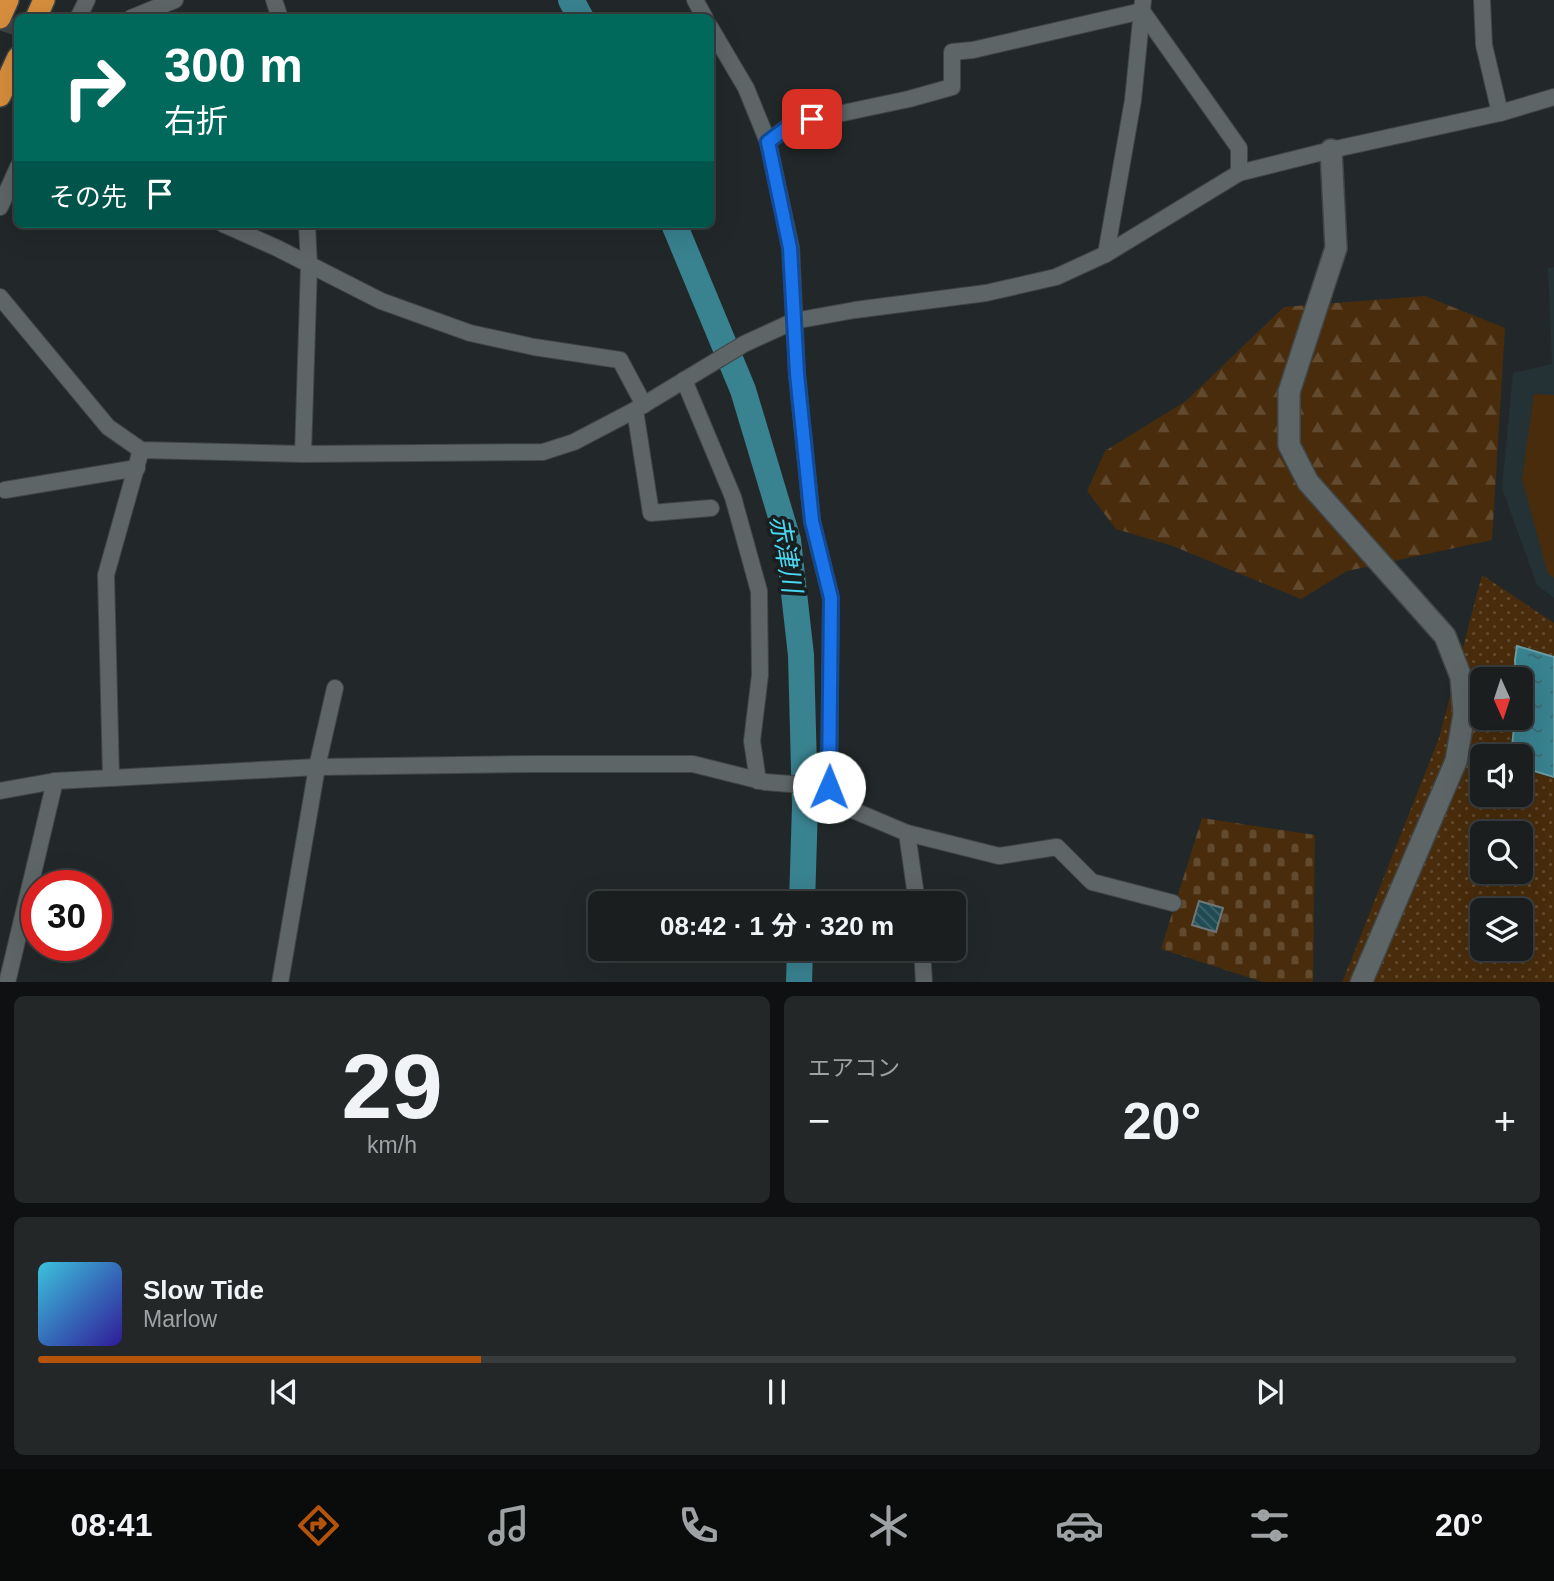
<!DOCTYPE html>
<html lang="ja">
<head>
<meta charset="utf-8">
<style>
	:root { --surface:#1a1e1f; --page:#232728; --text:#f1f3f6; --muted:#9fa2a4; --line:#383c3d; --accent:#b45309 }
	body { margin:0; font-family:Helvetica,"Noto Sans JP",sans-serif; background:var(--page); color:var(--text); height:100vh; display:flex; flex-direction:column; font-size:26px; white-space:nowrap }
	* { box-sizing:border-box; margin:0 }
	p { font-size:23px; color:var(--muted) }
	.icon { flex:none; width:38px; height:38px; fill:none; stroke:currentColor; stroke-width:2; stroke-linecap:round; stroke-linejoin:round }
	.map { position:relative; height:982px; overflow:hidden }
	.drawer { display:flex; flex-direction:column; gap:14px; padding:14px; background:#0e1011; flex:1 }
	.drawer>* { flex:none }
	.guide { position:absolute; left:14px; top:14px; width:700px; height:214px; border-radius:10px; box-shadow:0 7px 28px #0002,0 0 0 2px var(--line); background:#00695c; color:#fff; overflow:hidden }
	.needle { width:46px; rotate:177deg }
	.tools { position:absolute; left:1470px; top:667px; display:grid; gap:14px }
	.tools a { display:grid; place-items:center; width:63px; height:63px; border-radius:10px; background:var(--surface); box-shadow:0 7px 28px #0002,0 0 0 2px var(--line); font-size:35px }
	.speed { position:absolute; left:21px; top:870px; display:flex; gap:14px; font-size:35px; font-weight:700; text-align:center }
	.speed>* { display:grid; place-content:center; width:91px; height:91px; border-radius:50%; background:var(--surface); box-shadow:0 7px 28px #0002,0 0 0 2px var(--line); line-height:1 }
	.speed .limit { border:10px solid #d22; background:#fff; color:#111 }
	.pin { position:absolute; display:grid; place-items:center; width:60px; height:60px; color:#fff; margin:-30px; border-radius:14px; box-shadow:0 4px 10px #0006 }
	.me { position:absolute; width:77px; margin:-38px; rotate:1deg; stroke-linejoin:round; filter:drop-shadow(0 0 5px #0008) }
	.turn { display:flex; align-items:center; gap:24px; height:147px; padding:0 35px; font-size:32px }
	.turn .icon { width:91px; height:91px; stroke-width:2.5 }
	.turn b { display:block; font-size:49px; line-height:60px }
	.then { display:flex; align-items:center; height:66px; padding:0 35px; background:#0003; gap:14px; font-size:26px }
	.big { font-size:52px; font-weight:700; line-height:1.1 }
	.drawer .card { flex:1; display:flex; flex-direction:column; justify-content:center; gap:10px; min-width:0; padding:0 24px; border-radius:10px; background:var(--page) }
	.drawer .dial { align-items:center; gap:0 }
	.dial b { font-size:91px; line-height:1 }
	.song { display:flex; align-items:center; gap:21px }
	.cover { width:84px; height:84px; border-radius:10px; background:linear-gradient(135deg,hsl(190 70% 55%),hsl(250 70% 35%)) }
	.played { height:7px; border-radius:4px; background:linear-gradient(90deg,var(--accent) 30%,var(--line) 30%) }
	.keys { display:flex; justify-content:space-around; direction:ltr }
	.heat { display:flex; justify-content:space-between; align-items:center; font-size:38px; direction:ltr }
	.drawer .tiles { flex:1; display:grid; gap:14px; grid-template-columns:1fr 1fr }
	.card:last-child { grid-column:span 2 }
	.trip { position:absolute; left:588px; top:891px; width:378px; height:70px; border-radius:10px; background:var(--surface); box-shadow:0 7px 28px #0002,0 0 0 2px var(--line); font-weight:700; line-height:70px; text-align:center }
	.menu { display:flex; height:112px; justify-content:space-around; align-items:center; background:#0a0c0c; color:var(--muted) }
	.menu .icon { width:49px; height:49px }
	.menu .on { color:var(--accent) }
	.menu b { font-size:32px; color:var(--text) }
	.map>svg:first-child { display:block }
	.built { fill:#253235 }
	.grass { fill:url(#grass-dots); fill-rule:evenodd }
	.forest { fill:url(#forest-firs) }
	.cemetery { fill:url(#cemetery-stones) }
	.garden { fill:#482c0c }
	.water { fill:url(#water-ripples); stroke:#689ca6; stroke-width:2 }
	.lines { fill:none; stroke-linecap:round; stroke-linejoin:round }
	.river { stroke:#398290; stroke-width:26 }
	.building { fill:url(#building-back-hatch); stroke:#6f7678; stroke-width:2 }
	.street-tunnel { stroke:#3d4344; stroke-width:16; stroke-dasharray:16 8; stroke-linecap:butt }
	.street-casing { stroke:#404546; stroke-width:18 }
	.secondary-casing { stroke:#404546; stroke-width:24 }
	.highway-casing { stroke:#404546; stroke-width:24 }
	.street { stroke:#5e6566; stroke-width:16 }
	.secondary { stroke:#5e6566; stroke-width:21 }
	.highway { stroke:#d68d3d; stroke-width:21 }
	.route-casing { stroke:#114b97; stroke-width:18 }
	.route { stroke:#1a73e8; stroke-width:12 }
	.labels { text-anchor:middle; stroke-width:7; stroke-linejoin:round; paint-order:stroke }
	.water-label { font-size:26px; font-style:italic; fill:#47d7f0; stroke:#191e20 }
</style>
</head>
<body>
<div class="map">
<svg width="1554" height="983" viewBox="0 0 1554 983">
	<defs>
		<pattern id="grass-dots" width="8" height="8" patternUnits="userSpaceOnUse" patternTransform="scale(1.75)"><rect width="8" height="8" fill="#482c0c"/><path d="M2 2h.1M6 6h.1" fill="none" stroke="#624a2f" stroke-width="1.8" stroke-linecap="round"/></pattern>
		<pattern id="forest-firs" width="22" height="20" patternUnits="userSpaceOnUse" patternTransform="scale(1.75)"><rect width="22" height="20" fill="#482c0c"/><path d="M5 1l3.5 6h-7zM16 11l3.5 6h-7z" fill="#624a2f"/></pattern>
		<pattern id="cemetery-stones" width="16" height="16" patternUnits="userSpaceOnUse" patternTransform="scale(1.75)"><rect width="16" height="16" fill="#482c0c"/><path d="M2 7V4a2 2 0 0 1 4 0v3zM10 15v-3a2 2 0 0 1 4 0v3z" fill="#624a2f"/></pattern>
		<pattern id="water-ripples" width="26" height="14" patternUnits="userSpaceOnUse" patternTransform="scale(1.75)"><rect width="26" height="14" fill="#398290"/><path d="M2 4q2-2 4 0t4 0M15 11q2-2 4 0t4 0" fill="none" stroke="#3c6870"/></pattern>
		<pattern id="building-back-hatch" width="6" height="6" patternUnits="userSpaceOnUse" patternTransform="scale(1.75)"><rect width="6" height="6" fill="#204b54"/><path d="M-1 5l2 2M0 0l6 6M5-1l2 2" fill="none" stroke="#40646c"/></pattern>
	</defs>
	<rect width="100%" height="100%" fill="#222829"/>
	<path class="built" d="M 1554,267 L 1554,598 L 1537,585 L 1502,488 L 1513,373 L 1552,364 L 1548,268 Z"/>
	<path class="grass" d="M 1482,575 L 1554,623 L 1554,982 L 1342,983 L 1439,738 ZM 1482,679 L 1521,679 L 1521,718 L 1482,718 ZM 1482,756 L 1521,756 L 1521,794 L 1482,794 ZM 1482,833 L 1521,833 L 1521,872 L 1482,872 ZM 1482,910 L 1521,910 L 1521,948 L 1482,948 Z"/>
	<path class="forest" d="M 1425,296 L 1505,328 L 1492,540 L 1347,571 L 1301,599 L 1173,546 L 1116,529 L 1087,491 L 1105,451 L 1186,401 L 1284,307 Z"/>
	<path class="cemetery" d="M 1202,818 L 1315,835 L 1313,982 L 1263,982 L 1161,949 Z"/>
	<path class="garden" d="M 1534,394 L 1554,395 L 1554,578 L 1548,574 L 1522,479 Z"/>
	<path class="water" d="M 1517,646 L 1554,657 L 1554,777 L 1521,767 L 1521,756 L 1511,756 L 1515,718 L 1521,718 L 1521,679 L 1516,679 L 1515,660 Z"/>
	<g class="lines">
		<g class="river">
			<path d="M 571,0 L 581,18"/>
			<path d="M 674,224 L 743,390 L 788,540 L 801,655 L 805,806 L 802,903"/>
			<path d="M 799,983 L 800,948"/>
		</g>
	</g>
	<path class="building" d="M 1199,901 L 1223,908 L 1216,932 L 1192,925 Z"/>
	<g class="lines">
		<path class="street-tunnel" d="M 0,22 L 18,28"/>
		<defs>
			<g id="street">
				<path d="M 274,0 L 280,18"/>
				<path d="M 695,0 L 705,18"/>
				<path d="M 1482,0 L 1484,45 L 1500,113"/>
				<path d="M 1142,11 L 1239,148 L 1239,173"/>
				<path d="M 78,18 L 87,0"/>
				<path d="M 131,18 L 175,0"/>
				<path d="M 768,142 L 791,124 L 909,99 L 952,87 L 952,52 L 973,50 L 1142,11"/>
				<path d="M 0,207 L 18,167"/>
				<path d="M 223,224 L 277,248 L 381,301 L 470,333 L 534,347 L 620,360 L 644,405"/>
				<path d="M 1106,254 L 1133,100 L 1143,0"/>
				<path d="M 0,297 L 108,427 L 141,450 L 303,454 L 543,452 L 574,442 L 635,410 L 744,344 L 794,321 L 855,310 L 986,293 L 1056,277 L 1106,254 L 1239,173 L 1331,150 L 1500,113 L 1554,97"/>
				<path d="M 684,380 L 733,497 L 759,591 L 760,675 L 752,741 L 758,781"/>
				<path d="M 635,410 L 651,513 L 711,508"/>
				<path d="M 303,454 L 309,266 L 307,224"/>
				<path d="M 5,490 L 137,468"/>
				<path d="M 111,777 L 106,575 L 141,450"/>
				<path d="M 0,791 L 55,781 L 317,767 L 534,764 L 693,764 L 765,782 L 829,787 L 831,598 L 812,521 L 797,374 L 791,248 L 768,142 L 746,88 L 710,27"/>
				<path d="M 829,800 L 907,833 L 999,856 L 1057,847 L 1092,882 L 1173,903"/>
				<path d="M 907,833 L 917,903"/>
				<path d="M 922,948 L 924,983"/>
				<path d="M 7,983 L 55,781"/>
				<path d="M 280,983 L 317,767 L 335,688"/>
			</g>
			<path id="secondary" d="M 1331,150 L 1336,248 L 1289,392 L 1289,445 L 1308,482 L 1445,636 L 1461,677 L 1464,714 L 1456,761 L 1361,983"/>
			<g id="highway">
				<path d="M 0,18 L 8,0"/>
				<path d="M 36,18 L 44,0"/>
				<path d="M 0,96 L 18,57"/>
			</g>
		</defs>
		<use href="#street" class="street-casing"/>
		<use href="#secondary" class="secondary-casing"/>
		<use href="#highway" class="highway-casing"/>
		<use href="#street" class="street"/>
		<use href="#secondary" class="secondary"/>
		<use href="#highway" class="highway"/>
	</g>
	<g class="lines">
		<defs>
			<path id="route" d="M 812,119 L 792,124 L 768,142 L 790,248 L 797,374 L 812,521 L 831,598 L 829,787"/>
		</defs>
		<use href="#route" class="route-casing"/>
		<use href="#route" class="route"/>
	</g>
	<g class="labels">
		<g class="water-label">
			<text transform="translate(786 554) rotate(80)" y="9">赤津川</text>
		</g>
	</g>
</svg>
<div class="tools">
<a><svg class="needle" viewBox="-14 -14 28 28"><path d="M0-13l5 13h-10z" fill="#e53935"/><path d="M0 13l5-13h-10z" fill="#9fa2a4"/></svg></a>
<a><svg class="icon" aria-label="sound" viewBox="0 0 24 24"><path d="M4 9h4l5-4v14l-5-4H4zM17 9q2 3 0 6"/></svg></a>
<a><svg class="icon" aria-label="search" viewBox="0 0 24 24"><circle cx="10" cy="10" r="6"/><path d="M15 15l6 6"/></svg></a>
<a><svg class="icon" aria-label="layers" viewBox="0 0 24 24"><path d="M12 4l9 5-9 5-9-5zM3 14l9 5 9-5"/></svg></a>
</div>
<div class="speed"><div class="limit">30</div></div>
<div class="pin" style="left:812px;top:119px;background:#d93025"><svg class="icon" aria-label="arrive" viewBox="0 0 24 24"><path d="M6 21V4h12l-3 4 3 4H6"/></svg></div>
<svg class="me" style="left:829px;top:787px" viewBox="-20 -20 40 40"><circle r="19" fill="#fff"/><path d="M0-13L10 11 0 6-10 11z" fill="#1a73e8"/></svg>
<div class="trip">08:42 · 1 分 · 320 m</div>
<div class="guide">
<div class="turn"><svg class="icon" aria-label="right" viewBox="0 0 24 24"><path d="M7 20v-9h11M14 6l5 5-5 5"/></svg><div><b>300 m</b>右折</div></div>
<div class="then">その先<svg class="icon" aria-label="arrive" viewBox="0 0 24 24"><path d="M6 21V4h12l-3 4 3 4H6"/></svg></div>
</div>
</div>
<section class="drawer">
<div class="tiles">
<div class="card dial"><b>29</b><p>km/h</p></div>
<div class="card"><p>エアコン</p>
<div class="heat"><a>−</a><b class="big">20°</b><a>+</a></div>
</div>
<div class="card">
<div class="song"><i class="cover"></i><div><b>Slow Tide</b><p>Marlow</p></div></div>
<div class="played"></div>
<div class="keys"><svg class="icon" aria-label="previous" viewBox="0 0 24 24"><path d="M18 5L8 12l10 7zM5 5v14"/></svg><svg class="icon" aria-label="pause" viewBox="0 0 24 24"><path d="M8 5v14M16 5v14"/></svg><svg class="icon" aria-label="next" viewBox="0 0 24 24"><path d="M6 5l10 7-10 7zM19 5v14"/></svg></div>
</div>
</div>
</section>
<nav class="menu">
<b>08:41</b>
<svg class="icon on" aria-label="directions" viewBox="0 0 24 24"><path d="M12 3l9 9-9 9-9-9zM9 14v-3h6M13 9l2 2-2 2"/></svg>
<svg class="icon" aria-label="music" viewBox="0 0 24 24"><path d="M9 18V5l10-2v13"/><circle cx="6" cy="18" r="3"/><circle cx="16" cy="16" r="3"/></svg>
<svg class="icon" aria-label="phone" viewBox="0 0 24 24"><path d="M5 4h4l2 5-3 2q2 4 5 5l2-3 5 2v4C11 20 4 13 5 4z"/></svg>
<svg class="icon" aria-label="climate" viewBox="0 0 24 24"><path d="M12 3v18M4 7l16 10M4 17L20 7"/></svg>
<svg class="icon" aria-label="car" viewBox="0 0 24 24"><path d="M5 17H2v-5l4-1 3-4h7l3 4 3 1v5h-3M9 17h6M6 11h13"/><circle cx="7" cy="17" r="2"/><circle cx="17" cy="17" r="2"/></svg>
<svg class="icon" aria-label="filters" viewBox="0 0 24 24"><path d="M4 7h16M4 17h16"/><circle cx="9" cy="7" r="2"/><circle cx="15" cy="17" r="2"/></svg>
<b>20°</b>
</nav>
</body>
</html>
